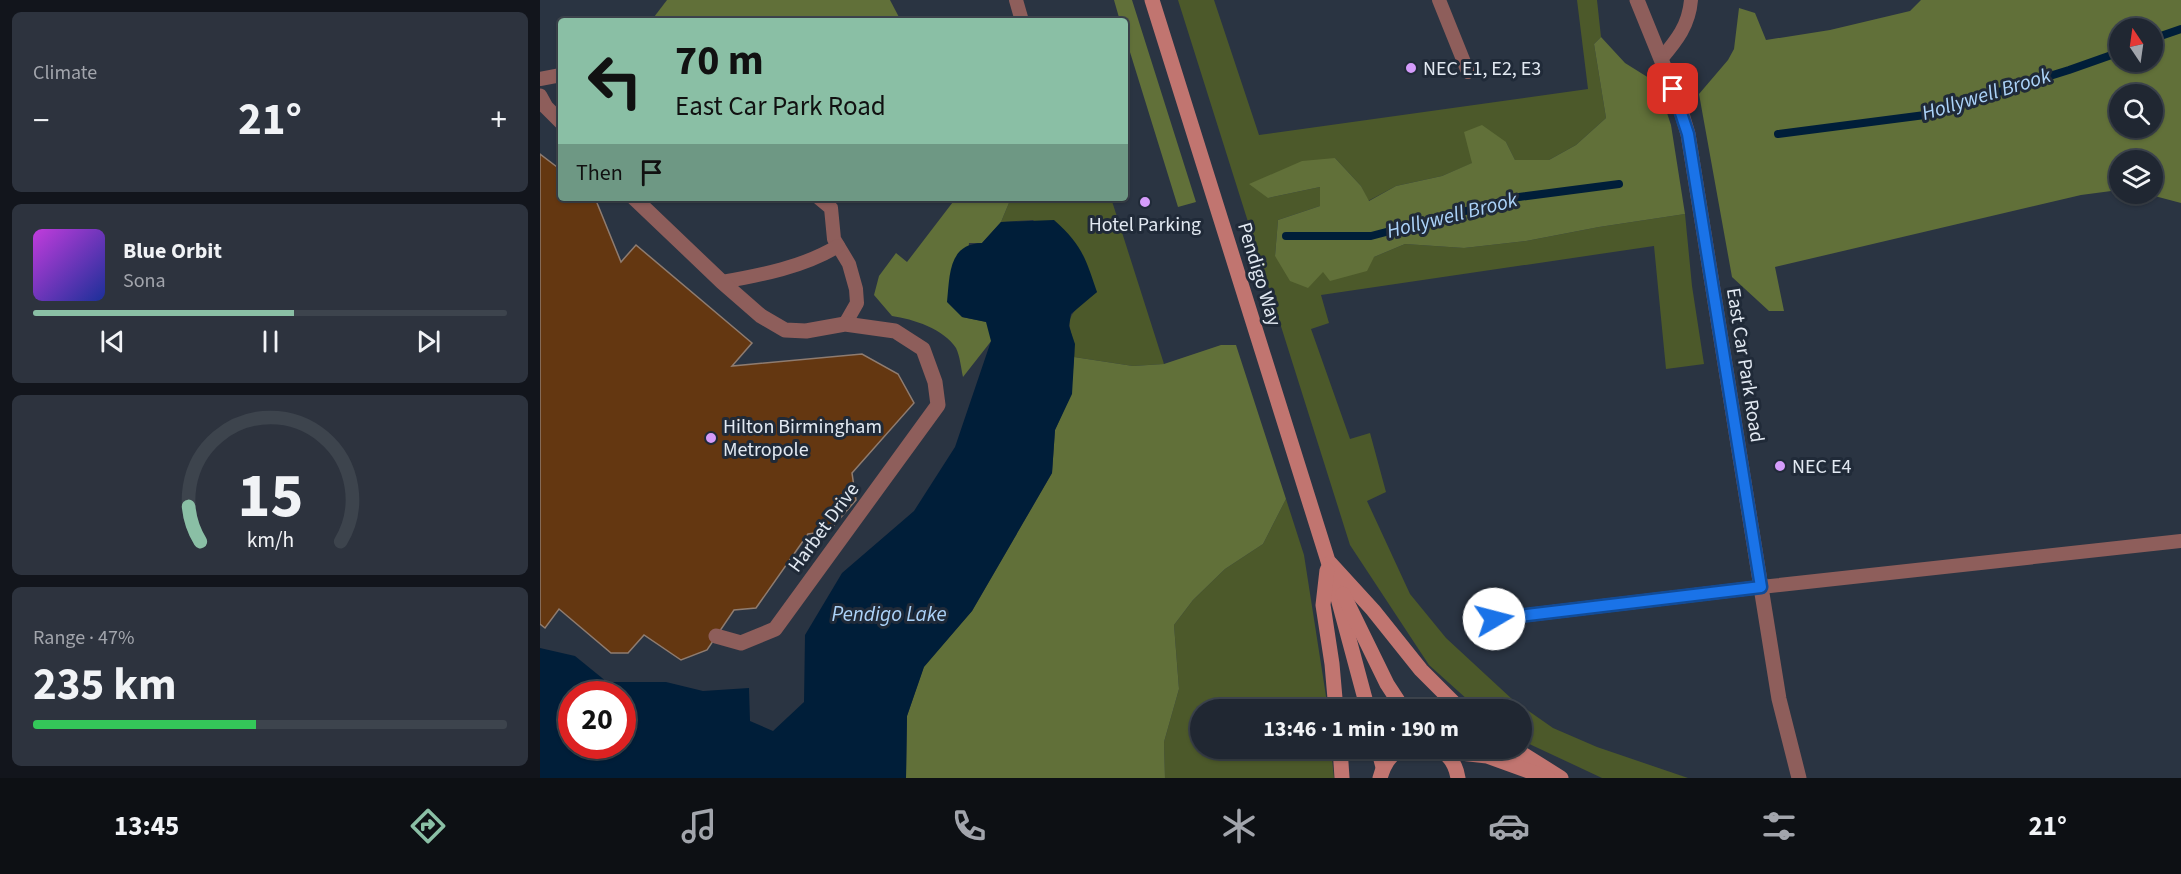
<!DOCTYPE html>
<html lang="en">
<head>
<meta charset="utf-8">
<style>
	:root { --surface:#202732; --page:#2d333e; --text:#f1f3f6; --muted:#a2a5ac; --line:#3d444d; --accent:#8abfa5 }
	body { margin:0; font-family:"Source Sans 3",sans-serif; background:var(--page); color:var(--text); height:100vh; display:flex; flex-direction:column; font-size:22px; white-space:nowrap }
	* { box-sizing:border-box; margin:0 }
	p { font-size:20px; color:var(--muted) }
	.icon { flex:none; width:33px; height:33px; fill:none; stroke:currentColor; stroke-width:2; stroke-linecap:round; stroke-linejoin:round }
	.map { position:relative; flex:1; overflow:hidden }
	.panel { display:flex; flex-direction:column; gap:12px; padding:12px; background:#12151c; width:540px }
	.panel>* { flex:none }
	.guide { position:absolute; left:18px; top:18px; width:570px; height:183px; border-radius:6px; box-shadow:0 2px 4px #0004,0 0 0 2px var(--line); background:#8abfa5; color:#111; overflow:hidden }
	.needle { width:39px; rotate:347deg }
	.tools { position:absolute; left:1569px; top:18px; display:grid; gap:12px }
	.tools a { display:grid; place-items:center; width:54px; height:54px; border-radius:50%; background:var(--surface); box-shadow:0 2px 4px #0004,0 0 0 2px var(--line); font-size:30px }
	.speed { position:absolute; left:18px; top:681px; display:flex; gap:12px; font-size:30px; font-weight:700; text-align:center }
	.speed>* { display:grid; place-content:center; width:78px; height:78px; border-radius:50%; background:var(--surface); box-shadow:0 2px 4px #0004,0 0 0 2px var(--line); line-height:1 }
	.speed .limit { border:9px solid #d22; background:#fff; color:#111 }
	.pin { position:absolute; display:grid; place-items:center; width:51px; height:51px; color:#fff; margin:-26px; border-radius:12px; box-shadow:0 3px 9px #0006 }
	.me { position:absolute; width:66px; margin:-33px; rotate:82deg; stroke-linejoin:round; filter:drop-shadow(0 0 4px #0008) }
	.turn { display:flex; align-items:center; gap:21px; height:126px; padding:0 18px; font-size:27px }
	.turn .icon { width:78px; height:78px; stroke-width:2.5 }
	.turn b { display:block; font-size:42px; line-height:51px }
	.then { display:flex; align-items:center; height:57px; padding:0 18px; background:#0003; gap:12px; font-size:22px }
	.big { font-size:45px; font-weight:700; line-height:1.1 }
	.panel .widget { flex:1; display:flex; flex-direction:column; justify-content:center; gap:9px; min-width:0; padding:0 21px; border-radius:9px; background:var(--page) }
	.panel .dial { align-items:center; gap:0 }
	.dial svg { height:156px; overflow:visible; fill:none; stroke:var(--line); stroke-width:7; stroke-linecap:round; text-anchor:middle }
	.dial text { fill:var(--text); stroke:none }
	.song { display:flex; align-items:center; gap:18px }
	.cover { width:72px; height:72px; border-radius:9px; background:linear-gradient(135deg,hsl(290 70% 55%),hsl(230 70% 35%)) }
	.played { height:6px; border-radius:3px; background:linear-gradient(90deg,var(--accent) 55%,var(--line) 55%) }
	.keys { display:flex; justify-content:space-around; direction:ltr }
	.heat { display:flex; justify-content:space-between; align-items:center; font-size:33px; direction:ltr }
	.charge { height:9px; border-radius:4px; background:linear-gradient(90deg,#34c759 47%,var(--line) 0) }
	.trip { position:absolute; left:650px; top:699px; width:342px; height:60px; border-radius:30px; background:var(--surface); box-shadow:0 2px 4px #0004,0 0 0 2px var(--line); font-weight:700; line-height:60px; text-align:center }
	.tab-bar { display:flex; height:96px; justify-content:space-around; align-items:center; background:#0d1014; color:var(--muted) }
	.tab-bar .icon { width:42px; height:42px }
	.tab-bar .on { color:var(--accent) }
	.tab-bar b { font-size:27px; color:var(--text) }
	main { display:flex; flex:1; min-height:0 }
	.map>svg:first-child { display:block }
	.green { fill:#4c592a }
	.forest { fill:#617039; fill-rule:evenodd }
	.water { fill:#001e39; fill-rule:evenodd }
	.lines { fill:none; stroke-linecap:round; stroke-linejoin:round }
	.stream { stroke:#001e39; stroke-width:8 }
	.building { fill:#643711; stroke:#8f7c70; stroke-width:1.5 }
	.lane { stroke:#8e5e5b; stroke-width:14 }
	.street { stroke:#8e5e5b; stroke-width:15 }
	.secondary { stroke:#c17570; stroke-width:15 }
	.route-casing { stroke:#114b97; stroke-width:15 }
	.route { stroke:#1a73e8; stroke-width:10 }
	.poi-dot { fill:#d59cfb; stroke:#202a38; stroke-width:2 }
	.labels { text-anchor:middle; stroke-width:6; stroke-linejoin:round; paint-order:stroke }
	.poi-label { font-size:20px; fill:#e2e9f2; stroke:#202a38; text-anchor:start }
	.street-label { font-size:20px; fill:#e2e9f2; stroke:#202a38 }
	.water-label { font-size:21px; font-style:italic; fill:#acd3f9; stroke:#202a38 }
</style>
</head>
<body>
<main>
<section class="panel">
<div class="widget"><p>Climate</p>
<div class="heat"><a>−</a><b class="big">21°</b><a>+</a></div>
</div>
<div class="widget">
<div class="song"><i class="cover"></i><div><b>Blue Orbit</b><p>Sona</p></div></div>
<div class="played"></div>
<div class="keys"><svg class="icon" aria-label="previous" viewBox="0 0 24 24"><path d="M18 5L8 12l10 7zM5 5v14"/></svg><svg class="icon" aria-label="pause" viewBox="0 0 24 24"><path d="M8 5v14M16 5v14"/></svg><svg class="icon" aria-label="next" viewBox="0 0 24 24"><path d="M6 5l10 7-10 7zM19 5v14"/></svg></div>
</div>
<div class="widget dial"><svg viewBox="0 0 100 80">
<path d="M14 69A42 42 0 1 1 86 69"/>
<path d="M14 69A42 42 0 0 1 8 51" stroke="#8abfa5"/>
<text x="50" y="56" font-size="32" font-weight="700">15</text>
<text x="50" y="72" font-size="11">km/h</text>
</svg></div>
<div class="widget"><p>Range · 47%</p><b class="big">235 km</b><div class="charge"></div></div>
</section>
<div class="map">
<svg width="1641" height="778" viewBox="0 0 1641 778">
	<rect width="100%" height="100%" fill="#2a3442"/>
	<g class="green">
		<path d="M 638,0 L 674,0 L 719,135 L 1048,89 L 1037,0 L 1057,0 L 1061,37 L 1054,44 L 1066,118 L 1036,145 L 1009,160 L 975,160 L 966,142 L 933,163 L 902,176 L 856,186 L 828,201 L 821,186 L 795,158 L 728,198 L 780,187 L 780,206 L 738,220 L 735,256 L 783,272 L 834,257 L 865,244 L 924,248 L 986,241 L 1059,227 L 1145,214 L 1152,286 L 1164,364 L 1126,369 L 1114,246 L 781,295 L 789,323 L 771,329 L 810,439 L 830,433 L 846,492 L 827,501 L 870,594 L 906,638 L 973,700 L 1013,728 L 1057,747 L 1148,778 L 1062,778 L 981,740 L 981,710 L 938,709 L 889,665 L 810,545 Z"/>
		<path d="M 471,198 L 571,198 L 624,364 L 593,366 L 534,357 C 535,346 532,339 530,328 C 526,312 546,301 557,292 L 493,220 L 461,222 Z"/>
		<path d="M 746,499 L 764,555 L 788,709 L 660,710 L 660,748 L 791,749 L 794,778 L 625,778 L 624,742 L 639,689 L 634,625 L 653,600 L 685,569 L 723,544 Z"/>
	</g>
	<g class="forest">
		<path d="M 127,0 L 350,0 L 361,21 L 111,21 Z"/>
		<path d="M 574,0 L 592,0 L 656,202 L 638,207 L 585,36 L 585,21 L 580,21 Z"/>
		<path d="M 1381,0 L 1641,0 L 1641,203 L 1607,194 L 1612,194 L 1612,160 L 1580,160 L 1579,190 L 1541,195 L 1235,267 L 1244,311 L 1229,311 L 1192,277 L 1159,94 L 1188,60 L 1194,49 L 1199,8 L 1215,13 L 1226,40 L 1290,30 L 1370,11 ZM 1612,28 L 1612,62 L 1580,62 L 1580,28 ZM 1612,94 L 1612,128 L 1580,128 L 1580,94 Z"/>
		<path d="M 1061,37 L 1085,63 L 1117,83 L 1131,125 L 1145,214 L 1059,227 L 986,241 L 924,248 L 865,244 L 834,257 L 827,271 L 790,281 L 783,272 L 768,288 L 750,281 L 735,256 L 738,220 L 780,206 L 780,187 L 728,198 L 709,184 L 762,161 L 795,158 L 821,186 L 829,201 L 856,186 L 902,176 L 932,163 L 924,132 L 942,125 L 966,142 L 975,160 L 1009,160 L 1036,145 L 1066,118 L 1054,44 Z"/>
		<path d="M 416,198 L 471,198 L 461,222 L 442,243 L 429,243 L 422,317 L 447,322 L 452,340 L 423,377 C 421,368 420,356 416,348 C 404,329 373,319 352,316 L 334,295 L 339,276 L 356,253 L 367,262 Z"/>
		<path d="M 681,345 L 696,345 L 746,499 L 723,544 L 685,569 L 653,600 L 634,625 L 639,689 L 624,742 L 625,778 L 366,778 L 367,716 L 384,666 L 432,611 L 512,473 L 515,430 L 531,394 L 534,357 L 593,366 L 624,364 Z"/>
	</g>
	<path class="water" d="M 514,220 C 542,245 545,257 557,292 L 531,314 L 529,326 L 535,344 L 532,394 L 515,430 L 512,473 L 432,611 L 384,667 L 367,716 L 366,778 L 0,778 L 0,648 L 35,656 L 67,682 L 126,682 L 163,691 L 209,688 L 210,721 L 233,731 L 264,702 L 265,635 L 302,573 L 374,511 L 415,447 L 451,341 L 446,322 L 422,317 L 407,302 C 410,275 408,244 442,243 L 461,222 ZM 32,694 L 82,694 L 82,746 L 32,746 Z"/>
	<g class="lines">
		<g class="stream">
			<path d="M 1612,39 L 1641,29"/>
			<path d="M 1238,134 L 1385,115 L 1529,70 L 1580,52"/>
			<path d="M 746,236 L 831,236 L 979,197 L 1079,184"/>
		</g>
	</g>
	<path class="building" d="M 0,154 L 21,170 L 21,198 L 55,198 L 81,262 L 96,245 L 212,343 L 192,366 L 322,354 L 358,374 L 374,403 L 312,473 L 316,500 L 289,531 L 268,534 L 216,608 L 194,610 L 167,650 L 141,660 L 104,635 L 88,653 L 71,653 L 19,609 L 5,628 L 0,624 Z"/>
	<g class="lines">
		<g class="lane">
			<path d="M 476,0 L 482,21"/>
			<path d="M 899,0 L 928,72"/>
			<path d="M 1121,59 C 1137,40 1149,25 1151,0"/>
			<path d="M 0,79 L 21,75"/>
			<path d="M 279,198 L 291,208 L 294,239 L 309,264 L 316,289 L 317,303 L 305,324"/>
			<path d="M 182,282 C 221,275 264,267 298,246"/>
			<path d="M 954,619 L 1221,587 L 1641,541"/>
		</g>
		<g class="street">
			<path d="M 1097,0 L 1138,101 L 1148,134 L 1239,699 L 1259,778"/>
			<path d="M 0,96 L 6,107 L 21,122"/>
			<path d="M 94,198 L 182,282 L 221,316 L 245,330 L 266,331 L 305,324 L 355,331 L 383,349 L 395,382 L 398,405 L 235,629 L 201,643 L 176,636"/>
		</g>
		<g class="secondary">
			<path d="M 612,0 L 788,561 L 828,710"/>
			<path d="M 790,563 L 833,610 L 881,670 L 921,710"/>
			<path d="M 787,570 L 783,605 L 792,664 L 796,710"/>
			<path d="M 803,594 L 847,684 L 864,710"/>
			<path d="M 800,748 L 802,778"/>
			<path d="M 838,748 L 843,767"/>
			<path d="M 973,748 L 1021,778"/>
			<path d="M 899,749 C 910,755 916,766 918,778"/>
			<path d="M 903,751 L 947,756 L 1008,778"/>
			<path d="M 840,778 C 844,764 849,757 860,748"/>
		</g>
	</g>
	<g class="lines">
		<defs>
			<path id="route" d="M 954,619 L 1221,587 L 1148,134 L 1133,89"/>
		</defs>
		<use href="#route" class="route-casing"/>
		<use href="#route" class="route"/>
	</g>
	<g class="poi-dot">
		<circle cx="871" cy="68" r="6"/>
		<circle cx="605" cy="202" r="6"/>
		<circle cx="171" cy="438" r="6"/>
		<circle cx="1240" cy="466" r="6"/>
	</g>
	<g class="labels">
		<g class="poi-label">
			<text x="883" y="75">NEC E1, E2, E3</text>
			<text x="605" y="231" text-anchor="middle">Hotel Parking</text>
			<text x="183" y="433">Hilton Birmingham<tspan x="183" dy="23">Metropole</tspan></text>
			<text x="1252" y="473">NEC E4</text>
		</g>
		<g class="street-label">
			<text transform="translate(720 274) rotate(73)" y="7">Pendigo Way</text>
			<text transform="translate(1206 365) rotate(81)" y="7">East Car Park Road</text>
			<text transform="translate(283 527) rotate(-54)" y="7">Harbet Drive</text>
		</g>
		<g class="water-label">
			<text transform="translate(1446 94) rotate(-17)" y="7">Hollywell Brook</text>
			<text transform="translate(912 215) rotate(-14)" y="7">Hollywell Brook</text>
			<text x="349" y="621">Pendigo Lake</text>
		</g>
	</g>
</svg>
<div class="tools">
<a><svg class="needle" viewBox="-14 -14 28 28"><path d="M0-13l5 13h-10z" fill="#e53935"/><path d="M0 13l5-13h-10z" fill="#a2a5ac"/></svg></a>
<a><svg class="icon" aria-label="search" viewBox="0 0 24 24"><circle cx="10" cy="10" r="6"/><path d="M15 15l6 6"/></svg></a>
<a><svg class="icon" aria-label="layers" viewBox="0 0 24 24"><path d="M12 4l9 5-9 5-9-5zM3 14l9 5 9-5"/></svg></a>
</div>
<div class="speed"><div class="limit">20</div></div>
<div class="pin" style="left:1133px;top:89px;background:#d93025"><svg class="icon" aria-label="arrive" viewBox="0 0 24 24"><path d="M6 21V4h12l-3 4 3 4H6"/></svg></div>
<svg class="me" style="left:954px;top:619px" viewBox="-20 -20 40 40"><circle r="19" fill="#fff"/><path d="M0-13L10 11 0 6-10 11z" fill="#1a73e8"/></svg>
<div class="trip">13:46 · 1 min · 190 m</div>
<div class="guide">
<div class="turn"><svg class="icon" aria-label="left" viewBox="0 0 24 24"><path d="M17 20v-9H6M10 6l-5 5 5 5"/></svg><div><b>70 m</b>East Car Park Road</div></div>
<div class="then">Then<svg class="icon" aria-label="arrive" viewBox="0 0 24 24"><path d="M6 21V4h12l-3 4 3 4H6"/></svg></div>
</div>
</div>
</main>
<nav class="tab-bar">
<b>13:45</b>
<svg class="icon on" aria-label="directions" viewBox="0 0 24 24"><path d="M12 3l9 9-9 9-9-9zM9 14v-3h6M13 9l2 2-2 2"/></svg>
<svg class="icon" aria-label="music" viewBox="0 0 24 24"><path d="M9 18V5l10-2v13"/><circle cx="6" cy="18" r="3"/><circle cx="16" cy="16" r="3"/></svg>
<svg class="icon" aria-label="phone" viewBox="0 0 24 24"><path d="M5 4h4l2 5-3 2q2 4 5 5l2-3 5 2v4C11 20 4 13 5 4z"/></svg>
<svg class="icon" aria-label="climate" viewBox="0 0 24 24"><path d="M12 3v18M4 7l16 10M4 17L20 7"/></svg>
<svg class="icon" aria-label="car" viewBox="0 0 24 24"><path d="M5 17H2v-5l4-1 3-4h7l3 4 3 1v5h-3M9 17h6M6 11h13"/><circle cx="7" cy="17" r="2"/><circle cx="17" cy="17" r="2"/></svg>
<svg class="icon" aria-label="filters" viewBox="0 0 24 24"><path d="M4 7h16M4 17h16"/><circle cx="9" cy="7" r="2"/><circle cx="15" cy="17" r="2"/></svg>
<b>21°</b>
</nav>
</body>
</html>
